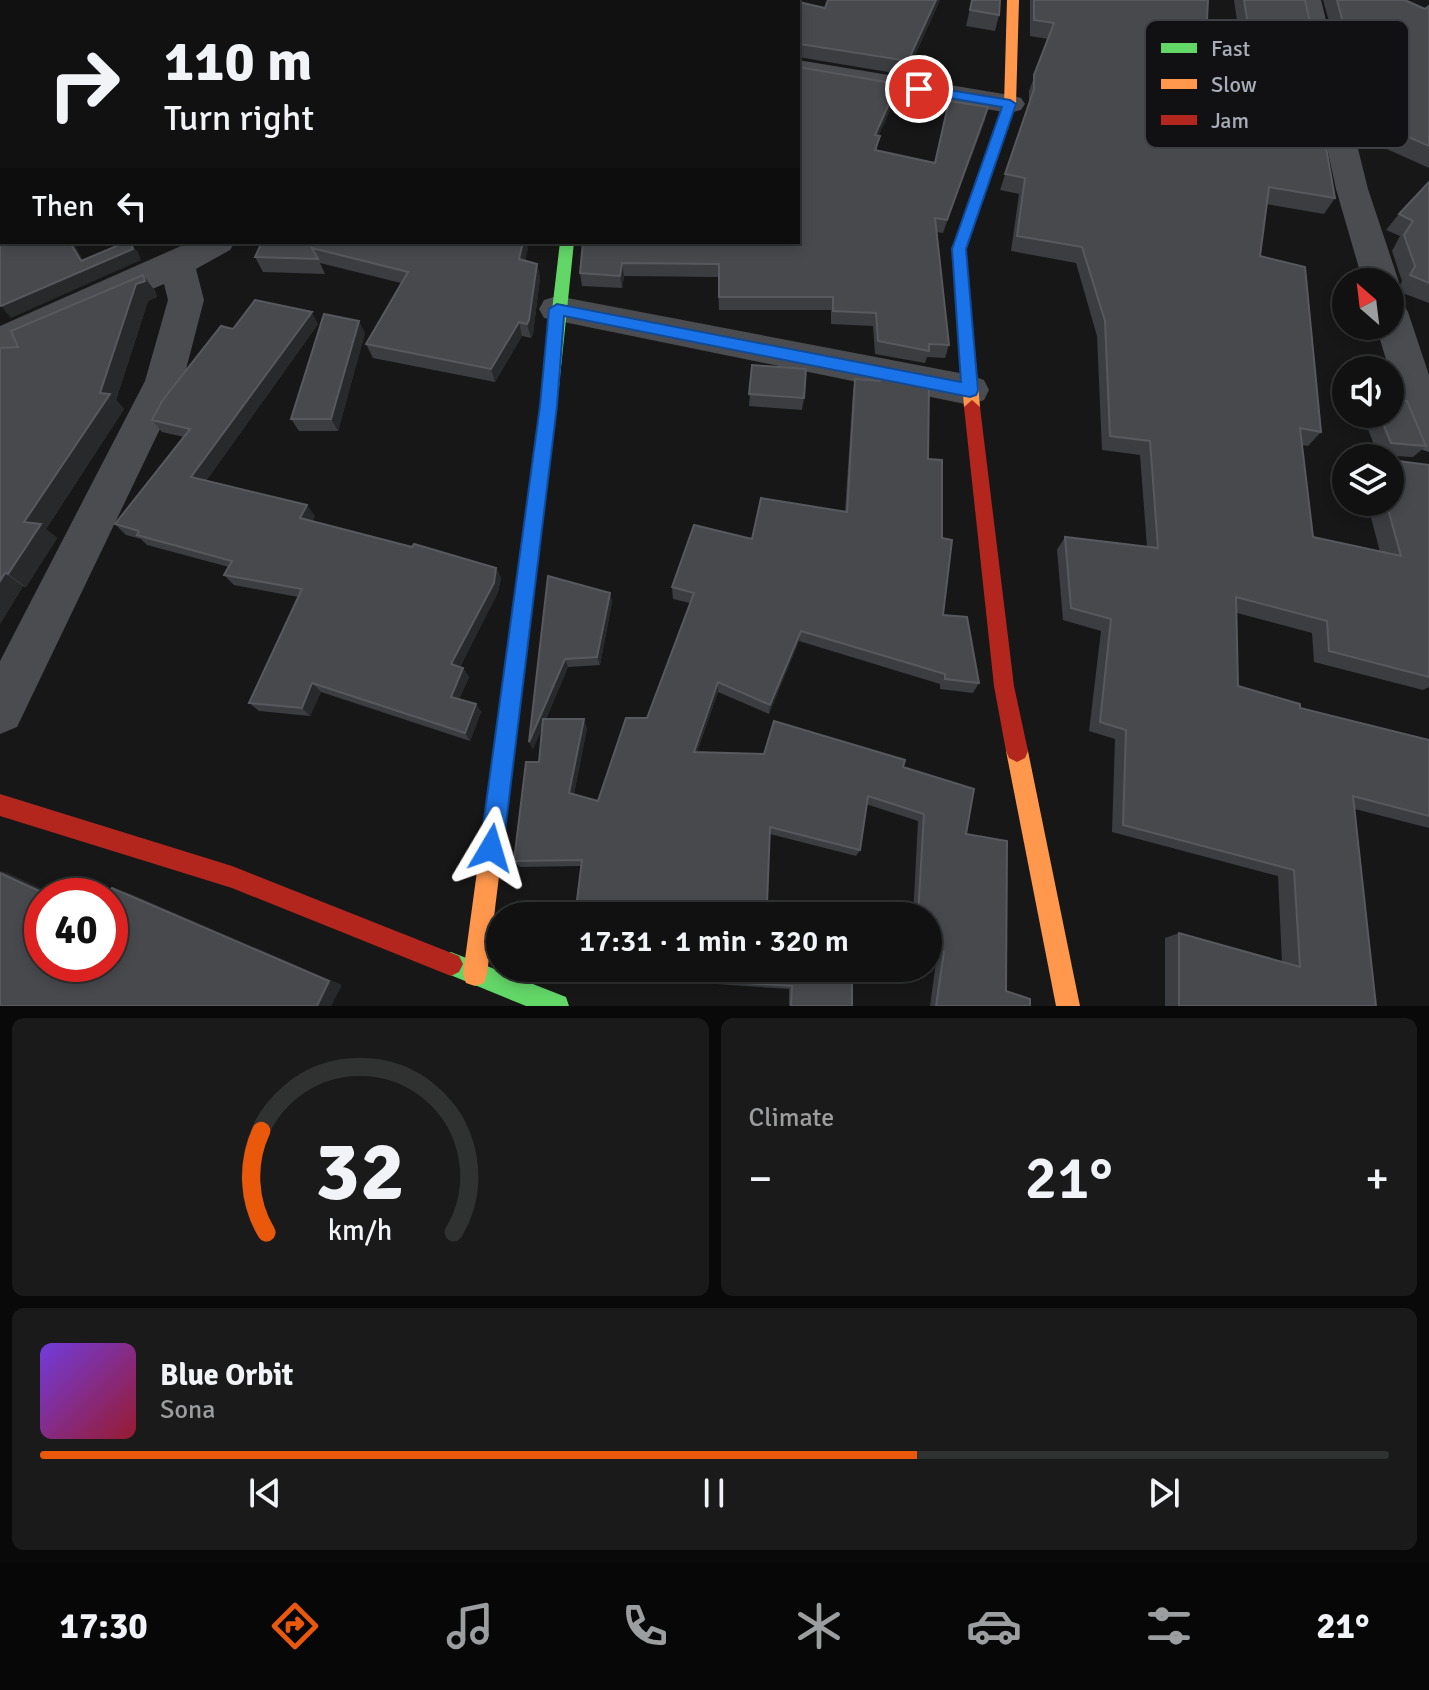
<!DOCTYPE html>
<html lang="en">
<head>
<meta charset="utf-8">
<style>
	:root { --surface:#111; --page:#1a1a1a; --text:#f1f3f6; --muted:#9c9d9f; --line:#303131; --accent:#ea580c }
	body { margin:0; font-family:Signika,sans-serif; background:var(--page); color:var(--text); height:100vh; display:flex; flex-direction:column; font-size:30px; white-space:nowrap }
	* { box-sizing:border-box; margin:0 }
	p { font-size:26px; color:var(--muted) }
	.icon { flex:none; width:44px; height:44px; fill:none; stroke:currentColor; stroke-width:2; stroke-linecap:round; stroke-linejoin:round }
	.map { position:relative; height:1006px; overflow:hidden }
	.side { display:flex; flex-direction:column; gap:12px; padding:12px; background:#090909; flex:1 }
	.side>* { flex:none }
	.banner { position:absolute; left:0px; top:0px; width:800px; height:244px; box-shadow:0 4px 12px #0003,0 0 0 2px var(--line); background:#111; color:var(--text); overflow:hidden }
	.needle { width:52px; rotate:332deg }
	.tools { position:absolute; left:1332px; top:268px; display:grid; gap:16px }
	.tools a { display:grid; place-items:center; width:72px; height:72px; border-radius:50%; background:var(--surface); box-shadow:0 4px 12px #0003,0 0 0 2px var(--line); font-size:40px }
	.speed { position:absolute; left:24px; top:878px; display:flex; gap:16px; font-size:40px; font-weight:700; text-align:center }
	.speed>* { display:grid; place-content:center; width:104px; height:104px; border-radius:50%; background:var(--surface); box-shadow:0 4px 12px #0003,0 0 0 2px var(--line); line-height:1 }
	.speed .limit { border:12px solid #d22; background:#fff; color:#111 }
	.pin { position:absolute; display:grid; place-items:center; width:68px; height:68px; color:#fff; margin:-34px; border:4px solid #fff; border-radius:50%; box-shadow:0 2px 8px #0007 }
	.me { position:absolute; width:88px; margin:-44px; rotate:7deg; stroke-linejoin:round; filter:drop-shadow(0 0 6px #0008) }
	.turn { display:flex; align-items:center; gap:28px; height:168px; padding:0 32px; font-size:36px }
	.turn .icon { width:104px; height:104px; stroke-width:2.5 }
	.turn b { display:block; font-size:56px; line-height:68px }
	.then { display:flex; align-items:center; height:76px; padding:0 32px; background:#0003; gap:16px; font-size:30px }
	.big { font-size:60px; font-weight:600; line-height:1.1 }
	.side .card { flex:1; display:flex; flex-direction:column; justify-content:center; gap:12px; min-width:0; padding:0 28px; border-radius:12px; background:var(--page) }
	.side .dial { align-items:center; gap:0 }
	.dial svg { height:208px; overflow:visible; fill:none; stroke:var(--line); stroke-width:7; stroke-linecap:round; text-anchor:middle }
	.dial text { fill:var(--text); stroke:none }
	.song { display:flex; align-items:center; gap:24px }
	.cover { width:96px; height:96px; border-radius:12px; background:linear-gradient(135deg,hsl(260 70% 55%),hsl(350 70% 35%)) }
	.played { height:8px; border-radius:4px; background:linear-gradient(90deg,var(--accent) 65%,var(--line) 65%) }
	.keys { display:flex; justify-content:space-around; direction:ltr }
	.heat { display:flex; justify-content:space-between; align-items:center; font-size:44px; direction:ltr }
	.side .tiles { flex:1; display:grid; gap:12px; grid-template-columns:1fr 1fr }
	.card:last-child { grid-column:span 2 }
	.trip { position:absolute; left:486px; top:902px; width:456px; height:80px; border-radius:40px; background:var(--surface); box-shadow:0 4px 12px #0003,0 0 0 2px var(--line); font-weight:600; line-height:80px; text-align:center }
	.dock { display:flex; height:128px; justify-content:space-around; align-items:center; background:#070707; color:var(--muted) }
	.dock .icon { width:56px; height:56px }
	.dock .on { color:var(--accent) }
	.dock b { font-size:36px; color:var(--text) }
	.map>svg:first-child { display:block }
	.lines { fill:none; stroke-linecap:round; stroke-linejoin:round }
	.street { fill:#4b4c50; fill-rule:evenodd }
	.fast { fill:#63d668; fill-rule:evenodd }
	.slow { fill:#ff974d; fill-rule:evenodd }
	.jam { fill:#b3261e; fill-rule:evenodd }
	.wall { fill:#3c3d40 }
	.shaded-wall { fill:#28292a }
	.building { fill:#48494d; stroke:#57595e; stroke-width:2 }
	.route { fill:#1a73e8; stroke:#114b97; stroke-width:2 }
	.key { fill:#111113; stroke:#3e4045; stroke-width:2 }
	.key-label { font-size:22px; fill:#a8adb8 }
</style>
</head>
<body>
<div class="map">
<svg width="1429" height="1006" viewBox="0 0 1429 1006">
	<rect width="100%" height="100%" fill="#171717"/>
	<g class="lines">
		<g class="street">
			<path d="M 17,0 L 45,0 L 46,2 L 18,2 Z"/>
			<path d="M 1295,0 L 1321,0 L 1368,189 L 1399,282 L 1393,291 L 1390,292 L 1390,282 L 1363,282 L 1336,189 Z"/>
			<path d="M 798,60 L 1010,95 L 1021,98 L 1025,104 L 1021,110 L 1010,113 L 798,78 Z"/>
			<path d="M 190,242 L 235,242 L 230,250 L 196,269 L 204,300 L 183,381 L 17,727 L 0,734 L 0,661 L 145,381 L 168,300 L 164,284 L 0,355 L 0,326 Z"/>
			<path d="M 557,296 L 970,375 L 984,380 L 989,390 L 984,400 L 970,405 L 544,318 L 539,309 L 544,300 Z"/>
			<path d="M 1390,299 L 1403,303 L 1408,312 L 1429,375 L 1429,452 L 1415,447 L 1409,436 L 1376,326 L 1390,326 Z"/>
		</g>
		<g class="fast">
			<path d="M 560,242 L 574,242 L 559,387 L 551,393 L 543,387 Z"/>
			<path d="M 451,952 L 566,997 L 569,1006 L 526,1006 L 443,972 L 439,964 L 443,956 Z"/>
		</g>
		<g class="slow">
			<path d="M 1007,0 L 1019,0 L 1016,104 L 966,249 L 980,407 L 972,414 L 964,407 L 952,249 L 1004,104 Z"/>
			<path d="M 551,381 L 559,387 L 487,974 L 484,983 L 475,986 L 466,983 L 463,974 L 543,387 Z"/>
			<path d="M 1017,740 L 1025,744 L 1028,751 L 1080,1006 L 1056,1006 L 1006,751 L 1009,744 Z"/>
		</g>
		<g class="jam">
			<path d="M 972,400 L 980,407 L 1014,686 L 1028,751 L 1025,758 L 1017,762 L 1009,758 L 1006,751 L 994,686 L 964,407 Z"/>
			<path d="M 0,794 L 232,866 L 459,956 L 463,964 L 459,972 L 451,976 L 232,888 L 0,816 Z"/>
		</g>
	</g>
	<g class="wall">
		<path d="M 246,0 L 303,0 L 303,2 L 249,2 Z"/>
		<path d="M 356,0 L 790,0 L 825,8 L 940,0 L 906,75 L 798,57 L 798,2 L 362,2 Z"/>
		<path d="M 972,0 L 999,15 L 995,31 L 966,26 Z"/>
		<path d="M 1030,0 L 1208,0 L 1201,135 L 1255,142 L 1234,0 L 1305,0 L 1330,114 L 1323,127 L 1335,198 L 1324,214 L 1266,204 L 1260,256 L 1321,432 L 1308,446 L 1302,445 L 1313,537 L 1380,552 L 1367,502 L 1390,502 L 1429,465 L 1429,687 L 1423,690 L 1314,662 L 1312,633 L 1237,613 L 1238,686 L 1300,708 L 1429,740 L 1429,828 L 1355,809 L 1376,1006 L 1165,1006 L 1165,938 L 1179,933 L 1282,962 L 1278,876 L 1112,832 L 1115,739 L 1089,731 L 1101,631 L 1063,620 L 1057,550 L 1065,537 L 1147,547 L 1140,455 L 1102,450 L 1097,336 L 1076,263 L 1011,251 L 1019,194 L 1000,190 L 1029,104 L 1029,91 L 1048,39 L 1030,36 Z"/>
		<path d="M 1323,0 L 1405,0 L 1425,9 L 1429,6 L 1429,168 L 1358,136 L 1351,108 L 1361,92 L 1392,62 L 1334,39 Z"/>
		<path d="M 896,97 L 878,136 L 877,150 L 935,163 L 988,107 L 943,233 L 937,232 L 949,345 L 945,358 L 927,357 L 925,363 L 875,354 L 873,326 L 831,324 L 831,310 L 719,310 L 718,277 L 624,276 L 622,288 L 582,286 L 580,273 Z"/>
		<path d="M 1429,182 L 1429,303 L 1397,291 L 1402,281 L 1392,251 L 1400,236 L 1386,230 L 1399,214 Z"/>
		<path d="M 262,242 L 529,242 L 525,261 L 537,264 L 540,278 L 533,334 L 531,338 L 522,336 L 495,382 L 373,358 L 366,344 L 401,283 L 320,263 L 325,274 L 263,272 L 255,257 Z"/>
		<path d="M 143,275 L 155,291 L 157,297 L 148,301 L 116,400 L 124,409 L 46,529 L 57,538 L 26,587 L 23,586 L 0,624 L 0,348 L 18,347 Z"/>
		<path d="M 318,324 L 206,481 L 315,516 L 312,521 L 496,568 L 501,578 L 498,592 L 460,667 L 463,668 L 469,677 L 459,699 L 476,704 L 481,712 L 470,741 L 321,692 L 310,716 L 259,711 L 249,703 L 298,597 L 234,585 L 224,575 L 229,567 L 147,545 L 141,539 L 126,535 L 115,524 L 184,437 L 162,432 L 152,420 L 233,329 Z"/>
		<path d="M 365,333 L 338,431 L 299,431 L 291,419 Z"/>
		<path d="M 752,365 L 804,398 L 802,410 L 749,406 Z"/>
		<path d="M 880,375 L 928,459 L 942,538 L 943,615 L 979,683 L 973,693 L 940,689 L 940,684 L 799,641 L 769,714 L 718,692 L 697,752 L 903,767 L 966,834 L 1006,991 L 1030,1006 L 930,1006 L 937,955 L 928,954 L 928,916 L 913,916 L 918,821 L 866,804 L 860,850 L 856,856 L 770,834 L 575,916 L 581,866 L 520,867 L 514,861 L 539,762 L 542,728 L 533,749 L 529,742 L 548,576 L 610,593 L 612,602 L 600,665 L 568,667 L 546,719 L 587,728 L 574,794 L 598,801 L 647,718 L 690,603 L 673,599 L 672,587 L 845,512 L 853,392 L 855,379 L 879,381 Z"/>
		<path d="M 1362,414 L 1390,414 L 1426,446 L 1413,457 L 1378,455 Z"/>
		<path d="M 590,968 L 852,968 L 852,1006 L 789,1006 L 789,989 L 629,978 Z"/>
	</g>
	<g class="shaded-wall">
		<path d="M 271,0 L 303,0 L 303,2 L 266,2 Z"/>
		<path d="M 936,0 L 940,0 L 906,75 L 908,61 Z"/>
		<path d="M 898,84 L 896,97 L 873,148 L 875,135 Z"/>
		<path d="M 2,87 L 2,103 L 0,104 L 0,88 Z"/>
		<path d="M 988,107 L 985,121 L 943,233 L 947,220 Z"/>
		<path d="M 2,125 L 2,141 L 0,142 L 0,126 Z"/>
		<path d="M 70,242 L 73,242 L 88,269 L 130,242 L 138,252 L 141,260 L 11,318 L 1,306 L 81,261 Z"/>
		<path d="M 523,242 L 529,242 L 523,274 L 519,259 Z"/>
		<path d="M 622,263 L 624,276 L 622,288 L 620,276 Z"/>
		<path d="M 537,264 L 540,278 L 533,334 L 531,338 L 527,324 Z"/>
		<path d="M 143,275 L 155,291 L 157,297 L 148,301 L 116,400 L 124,409 L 46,529 L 57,538 L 26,587 L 8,574 L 24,522 L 100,393 L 136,284 Z"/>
		<path d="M 312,312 L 318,324 L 201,488 L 191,477 Z"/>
		<path d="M 359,321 L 365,333 L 338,431 L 331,419 Z"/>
		<path d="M 519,322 L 522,336 L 495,382 L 491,369 Z"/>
		<path d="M 307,505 L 315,516 L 308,528 L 300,518 Z"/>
		<path d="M 496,568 L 501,578 L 498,592 L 457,673 L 451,664 Z"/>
		<path d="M 5,573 L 23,586 L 0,624 L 0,581 Z"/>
		<path d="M 610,593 L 612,602 L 600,665 L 597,657 Z"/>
		<path d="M 801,631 L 799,641 L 769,714 L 770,705 Z"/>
		<path d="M 565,659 L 568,667 L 533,749 L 529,742 Z"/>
		<path d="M 463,668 L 469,677 L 457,705 L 451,697 Z"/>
		<path d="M 718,682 L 718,692 L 694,760 L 694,752 Z"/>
		<path d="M 312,683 L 321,692 L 310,716 L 302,708 Z"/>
		<path d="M 476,704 L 481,712 L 470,741 L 465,733 Z"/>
		<path d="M 584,719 L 587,728 L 573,800 L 569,793 Z"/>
		<path d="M 0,871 L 8,873 L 57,896 L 52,896 L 39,891 L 0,873 Z"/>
		<path d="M 112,888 L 131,894 L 342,985 L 331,1006 L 317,1006 Z"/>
	</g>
	<g class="building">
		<path d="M 391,0 L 790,0 L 825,8 L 828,0 L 936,0 L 908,61 L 800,44 L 798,45 L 798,2 L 397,2 Z"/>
		<path d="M 972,0 L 1000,0 L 999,15 L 970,10 Z"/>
		<path d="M 1034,0 L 1208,0 L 1201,135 L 1267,144 L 1244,0 L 1305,0 L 1330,114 L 1320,113 L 1335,198 L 1269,187 L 1260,256 L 1305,267 L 1321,432 L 1300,428 L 1313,537 L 1401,556 L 1386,502 L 1390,502 L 1390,460 L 1429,465 L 1429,677 L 1329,651 L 1327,621 L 1236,597 L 1238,686 L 1300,704 L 1300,708 L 1429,740 L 1429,816 L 1353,796 L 1376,1006 L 1179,1006 L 1179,933 L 1300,967 L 1294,870 L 1123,825 L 1126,730 L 1100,722 L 1111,619 L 1071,608 L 1065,537 L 1158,548 L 1150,441 L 1110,436 L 1105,321 L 1082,247 L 1017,236 L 1025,178 L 1005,174 L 1034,89 L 1034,75 L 1054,23 L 1034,20 Z"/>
		<path d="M 1337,0 L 1405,0 L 1425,9 L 1429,6 L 1429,146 L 1369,120 L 1361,92 L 1406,47 L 1343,23 Z"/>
		<path d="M 0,58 L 2,60 L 2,87 L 0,88 Z"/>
		<path d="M 798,67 L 898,84 L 875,135 L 880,136 L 875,150 L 935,163 L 949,101 L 988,107 L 947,220 L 935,218 L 949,345 L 929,344 L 929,351 L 878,341 L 876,313 L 833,311 L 833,297 L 719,297 L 719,264 L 622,263 L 620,276 L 580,273 L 583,242 L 798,242 Z"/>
		<path d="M 1429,182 L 1429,283 L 1410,275 L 1415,266 L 1404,235 L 1413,221 L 1399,214 Z"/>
		<path d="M 2,205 L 2,242 L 70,242 L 81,261 L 126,242 L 130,242 L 133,249 L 1,306 L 0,304 L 0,206 Z"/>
		<path d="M 262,242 L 523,242 L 519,259 L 537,264 L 529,320 L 527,324 L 519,322 L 491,369 L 366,344 L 408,272 L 312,248 L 318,259 L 255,257 Z"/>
		<path d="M 143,275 L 145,281 L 136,284 L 100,393 L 110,394 L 24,522 L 41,524 L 8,574 L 5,573 L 0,581 L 0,348 L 18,347 L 11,331 Z"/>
		<path d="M 255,300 L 312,312 L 191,477 L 307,505 L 300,518 L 412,547 L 414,544 L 496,568 L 494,583 L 451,664 L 463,668 L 451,697 L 476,704 L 465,733 L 312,683 L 302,708 L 249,703 L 302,589 L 224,575 L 232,561 L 137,535 L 139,531 L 115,524 L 190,429 L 152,420 L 162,401 L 221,326 L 233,329 Z"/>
		<path d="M 324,314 L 359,321 L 331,419 L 291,419 Z"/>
		<path d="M 752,365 L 806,369 L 804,398 L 749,394 Z"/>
		<path d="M 880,375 L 929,385 L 928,459 L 942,460 L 942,538 L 952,540 L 943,615 L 967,617 L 979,683 L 945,679 L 945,674 L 801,631 L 770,705 L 718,682 L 694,752 L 764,754 L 774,721 L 905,760 L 903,767 L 974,789 L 966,834 L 1007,841 L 1006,991 L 1030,999 L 1030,1006 L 936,1006 L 944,952 L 928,949 L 928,916 L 918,916 L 924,814 L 868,796 L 860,850 L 770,827 L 767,904 L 853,911 L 853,916 L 575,916 L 582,860 L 514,861 L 526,762 L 539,762 L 543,719 L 584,719 L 569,793 L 598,801 L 626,718 L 647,718 L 694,593 L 672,587 L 694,525 L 752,539 L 761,498 L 847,512 L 855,379 L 880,381 Z"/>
		<path d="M 1390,400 L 1407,401 L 1426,446 L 1391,443 L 1379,414 L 1390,414 Z"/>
		<path d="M 548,576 L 610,593 L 597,657 L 565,659 L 529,742 Z"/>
		<path d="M 0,873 L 39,891 L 52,896 L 42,896 L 42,964 L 110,964 L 110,896 L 107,896 L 112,888 L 329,981 L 317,1006 L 0,1006 Z"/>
		<path d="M 600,968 L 852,968 L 852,1006 L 791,1006 L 792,986 L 626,975 Z"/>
	</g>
	<path class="route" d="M 919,85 L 1010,100 L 1016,104 L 966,249 L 978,390 L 976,395 L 970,397 L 564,316 L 557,406 L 503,848 L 499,856 L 491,859 L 483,856 L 480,848 L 540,406 L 549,309 L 557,304 L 961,382 L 952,249 L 1002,107 L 914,92 L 913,89 Z"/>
	<rect x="1145" y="20" width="264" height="128" rx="12" class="key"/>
	<rect x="1161" y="43" width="36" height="10" fill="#63d668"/>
	<rect x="1161" y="79" width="36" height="10" fill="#ff974d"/>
	<rect x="1161" y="115" width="36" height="10" fill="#b3261e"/>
	<g class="key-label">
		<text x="1211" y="56">Fast</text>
		<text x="1211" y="92">Slow</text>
		<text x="1211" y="128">Jam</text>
	</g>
</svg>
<div class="tools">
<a><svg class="needle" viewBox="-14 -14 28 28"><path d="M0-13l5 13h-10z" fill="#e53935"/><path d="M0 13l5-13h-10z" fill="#9c9d9f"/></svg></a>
<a><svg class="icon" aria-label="sound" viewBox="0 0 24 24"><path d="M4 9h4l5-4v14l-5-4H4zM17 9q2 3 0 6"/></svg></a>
<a><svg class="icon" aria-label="layers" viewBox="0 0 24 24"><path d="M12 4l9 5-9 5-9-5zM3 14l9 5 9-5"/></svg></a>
</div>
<div class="speed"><div class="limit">40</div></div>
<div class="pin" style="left:919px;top:89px;background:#d93025"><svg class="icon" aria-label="arrive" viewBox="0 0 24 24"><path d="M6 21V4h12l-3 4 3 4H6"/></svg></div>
<svg class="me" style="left:491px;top:848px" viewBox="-20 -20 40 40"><path d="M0-17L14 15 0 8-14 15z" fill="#1a73e8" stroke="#fff" stroke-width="4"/></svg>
<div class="trip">17:31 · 1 min · 320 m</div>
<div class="banner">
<div class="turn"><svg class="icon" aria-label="right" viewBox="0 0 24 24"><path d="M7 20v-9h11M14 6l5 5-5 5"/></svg><div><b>110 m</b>Turn right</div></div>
<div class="then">Then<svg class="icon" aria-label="left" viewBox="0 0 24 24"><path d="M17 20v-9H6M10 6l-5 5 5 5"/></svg></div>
</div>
</div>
<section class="side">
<div class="tiles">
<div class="card dial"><svg viewBox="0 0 100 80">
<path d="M14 69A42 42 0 1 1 86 69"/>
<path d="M14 69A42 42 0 0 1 12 30" stroke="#ea580c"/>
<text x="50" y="56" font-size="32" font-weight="700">32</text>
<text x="50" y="72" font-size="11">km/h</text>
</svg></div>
<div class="card"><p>Climate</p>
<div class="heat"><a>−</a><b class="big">21°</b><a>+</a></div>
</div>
<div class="card">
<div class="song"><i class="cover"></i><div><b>Blue Orbit</b><p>Sona</p></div></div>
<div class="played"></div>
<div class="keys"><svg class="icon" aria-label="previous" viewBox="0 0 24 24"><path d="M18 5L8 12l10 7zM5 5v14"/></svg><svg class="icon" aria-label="pause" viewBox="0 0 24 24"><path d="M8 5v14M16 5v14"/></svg><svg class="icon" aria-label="next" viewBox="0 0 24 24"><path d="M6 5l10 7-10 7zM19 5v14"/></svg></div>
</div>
</div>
</section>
<nav class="dock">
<b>17:30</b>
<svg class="icon on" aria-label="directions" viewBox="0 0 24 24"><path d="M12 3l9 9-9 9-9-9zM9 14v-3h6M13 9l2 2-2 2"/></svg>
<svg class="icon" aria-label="music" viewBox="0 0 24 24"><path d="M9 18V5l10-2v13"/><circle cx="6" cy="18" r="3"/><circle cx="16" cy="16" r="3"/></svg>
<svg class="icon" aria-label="phone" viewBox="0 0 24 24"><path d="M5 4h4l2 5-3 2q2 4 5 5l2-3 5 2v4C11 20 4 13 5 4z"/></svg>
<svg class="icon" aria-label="climate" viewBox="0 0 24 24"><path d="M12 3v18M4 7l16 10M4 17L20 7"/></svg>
<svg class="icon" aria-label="car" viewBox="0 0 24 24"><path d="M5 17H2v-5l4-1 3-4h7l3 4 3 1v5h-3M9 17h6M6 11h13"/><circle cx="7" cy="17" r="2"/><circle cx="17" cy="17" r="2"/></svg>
<svg class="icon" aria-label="filters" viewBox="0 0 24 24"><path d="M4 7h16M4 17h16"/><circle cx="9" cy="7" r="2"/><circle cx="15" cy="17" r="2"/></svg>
<b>21°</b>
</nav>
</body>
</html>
